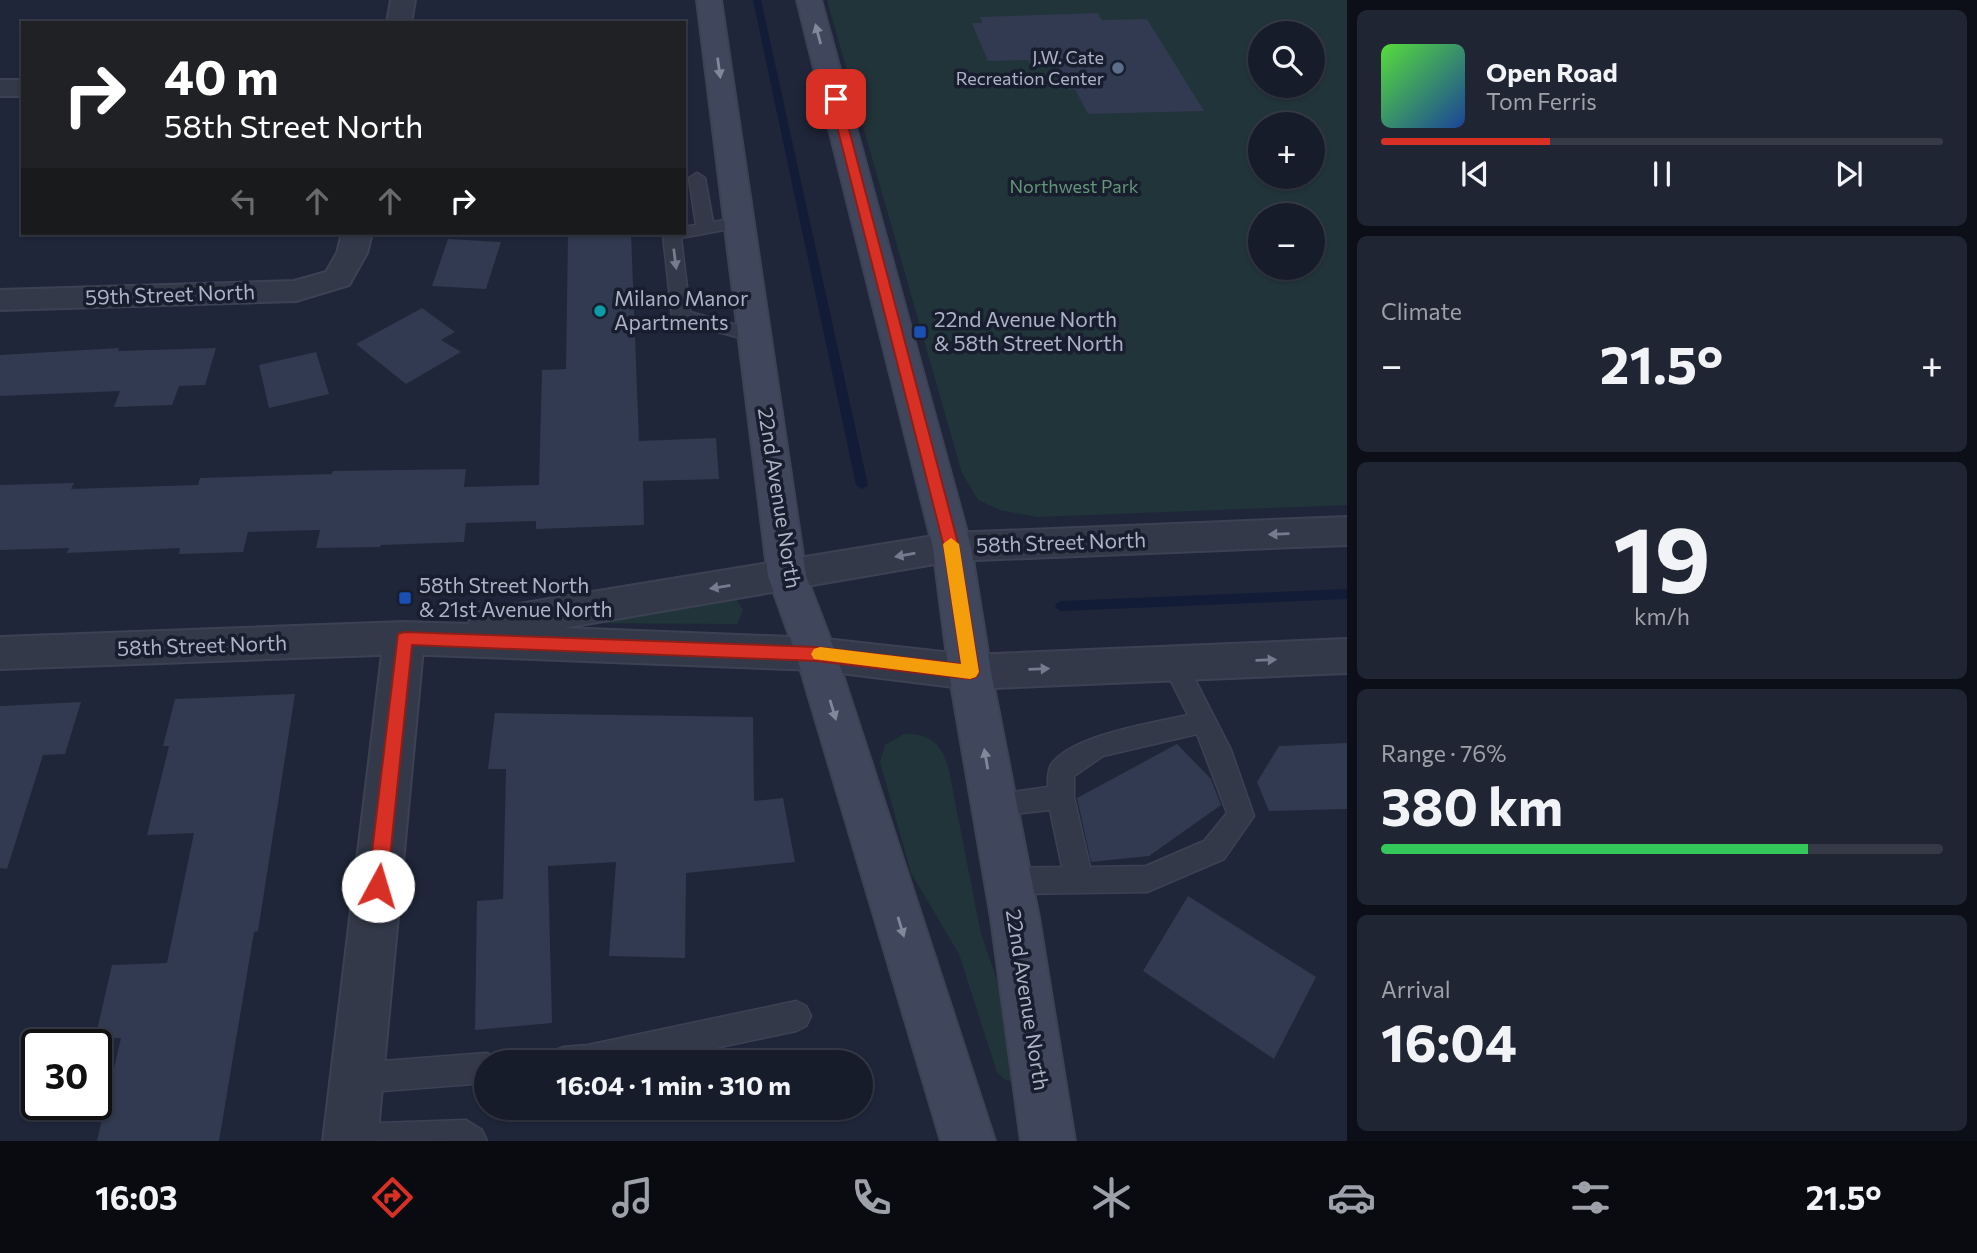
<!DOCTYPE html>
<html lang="en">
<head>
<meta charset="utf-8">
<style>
	:root { --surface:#171c2b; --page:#202533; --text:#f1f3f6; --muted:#9ea1a9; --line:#363a47; --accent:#d93025 }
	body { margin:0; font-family:Commissioner,sans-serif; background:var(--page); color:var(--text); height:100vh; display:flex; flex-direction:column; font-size:26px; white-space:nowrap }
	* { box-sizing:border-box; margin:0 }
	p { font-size:23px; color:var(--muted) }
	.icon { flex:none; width:38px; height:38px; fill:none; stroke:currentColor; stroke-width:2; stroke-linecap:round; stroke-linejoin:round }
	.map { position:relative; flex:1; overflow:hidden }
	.details { display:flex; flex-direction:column; gap:10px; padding:10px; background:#0d0f18; width:630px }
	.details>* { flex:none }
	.top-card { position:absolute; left:21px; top:21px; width:665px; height:214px; border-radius:0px; box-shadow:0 2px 5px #0004,0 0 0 2px var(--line); background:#202124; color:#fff; overflow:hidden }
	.fabs { position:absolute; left:1248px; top:21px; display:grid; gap:14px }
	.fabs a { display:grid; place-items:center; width:77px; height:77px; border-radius:50%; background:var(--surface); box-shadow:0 2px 5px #0004,0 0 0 2px var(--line); font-size:35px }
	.speed { position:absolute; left:21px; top:1029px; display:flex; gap:14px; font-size:35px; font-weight:700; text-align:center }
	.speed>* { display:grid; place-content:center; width:91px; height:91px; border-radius:50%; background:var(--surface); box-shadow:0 2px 5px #0004,0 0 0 2px var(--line); line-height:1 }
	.speed .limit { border:4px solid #111; border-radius:10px; background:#fff; color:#111 }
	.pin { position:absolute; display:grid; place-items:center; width:60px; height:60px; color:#fff; margin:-30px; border-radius:14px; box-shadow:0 4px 10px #0006 }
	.me { position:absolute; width:77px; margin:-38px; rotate:6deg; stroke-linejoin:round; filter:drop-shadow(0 0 5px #0008) }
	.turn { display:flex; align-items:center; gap:24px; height:147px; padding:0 28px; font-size:32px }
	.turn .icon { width:91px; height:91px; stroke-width:2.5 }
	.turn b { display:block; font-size:49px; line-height:60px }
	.lanes { display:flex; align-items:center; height:66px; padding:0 28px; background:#0003; justify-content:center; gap:35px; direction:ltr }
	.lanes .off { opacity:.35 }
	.big { font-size:52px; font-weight:700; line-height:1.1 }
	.details .tile { flex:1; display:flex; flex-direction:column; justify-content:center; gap:10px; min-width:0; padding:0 24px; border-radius:10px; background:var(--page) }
	.details .dial { align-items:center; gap:0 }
	.dial b { font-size:91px; line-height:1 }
	.song { display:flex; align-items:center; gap:21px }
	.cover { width:84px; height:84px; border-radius:10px; background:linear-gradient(135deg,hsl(110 70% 55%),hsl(220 70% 35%)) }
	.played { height:7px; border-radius:4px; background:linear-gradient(90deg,var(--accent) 30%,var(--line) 30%) }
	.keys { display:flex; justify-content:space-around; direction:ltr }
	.heat { display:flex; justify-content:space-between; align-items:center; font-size:38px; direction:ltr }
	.charge { height:10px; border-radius:5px; background:linear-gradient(90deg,#34c759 76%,var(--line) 0) }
	.trip { position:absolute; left:474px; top:1050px; width:399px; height:70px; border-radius:35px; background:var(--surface); box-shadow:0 2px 5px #0004,0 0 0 2px var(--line); font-weight:700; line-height:70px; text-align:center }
	.dock { display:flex; height:112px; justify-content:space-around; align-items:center; background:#090b11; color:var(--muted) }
	.dock .icon { width:49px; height:49px }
	.dock .active { color:var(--accent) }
	.dock b { font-size:32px; color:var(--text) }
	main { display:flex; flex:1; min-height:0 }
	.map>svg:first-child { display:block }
	.green { fill:#21343a; fill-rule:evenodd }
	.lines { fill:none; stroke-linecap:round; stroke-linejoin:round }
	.stream { fill:#121c37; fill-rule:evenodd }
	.building { fill:#313a50 }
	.service-casing { stroke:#3c4253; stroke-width:3 }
	.minor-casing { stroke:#3c4253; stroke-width:4 }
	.tertiary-casing { stroke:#3c4253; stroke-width:4 }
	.secondary-casing { stroke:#3c4253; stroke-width:4 }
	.service { fill:#333949; fill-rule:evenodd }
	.minor { fill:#333949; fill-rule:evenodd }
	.tertiary { fill:#333949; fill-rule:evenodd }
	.secondary { fill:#40475d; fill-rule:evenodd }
	.oneway { fill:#81889c }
	.oneway2 { fill:#767c8e }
	.route { fill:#d93025; stroke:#8d1f18; stroke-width:2 }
	.slow { fill:#f59e0b }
	.service-dot { fill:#5c6f8a; stroke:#181e2e; stroke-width:2.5 }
	.culture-dot { fill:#0f9aa8; stroke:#181e2e; stroke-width:2.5 }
	.transit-dot { fill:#1a4fb4; stroke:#181e2e; stroke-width:2.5 }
	.labels { text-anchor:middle; stroke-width:7; stroke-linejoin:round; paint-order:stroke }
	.far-poi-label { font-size:18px; fill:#adb3c6; stroke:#181e2e; text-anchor:end }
	.far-park-label { font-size:18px; fill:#639877; stroke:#181e2e }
	.street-label { font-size:21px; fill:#adb3c6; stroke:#181e2e }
	.poi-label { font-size:21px; fill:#adb3c6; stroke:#181e2e; text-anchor:start }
</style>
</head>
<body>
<main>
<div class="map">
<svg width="1347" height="1141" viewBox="0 0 1347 1141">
	<rect width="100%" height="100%" fill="#1f2639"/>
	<g class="green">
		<path d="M 827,0 L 1347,0 L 1347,505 L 1037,517 L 1000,510 L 978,500 L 962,473 ZM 1260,33 L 1312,33 L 1312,86 L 1260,86 ZM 1260,124 L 1312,124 L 1312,177 L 1260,177 ZM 1260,215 L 1312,215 L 1312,268 L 1260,268 Z"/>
		<path d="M 735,597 L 743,610 L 737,624 L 570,623 Z"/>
		<path d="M 904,734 C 930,734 940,742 948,766 L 981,934 L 1025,1060 L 1013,1082 L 1004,1079 L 997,1072 L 959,954 L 911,873 L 880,762 L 885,745 Z"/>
	</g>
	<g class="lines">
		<g class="stream">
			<path d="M 753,0 L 761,0 L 868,485 L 862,489 L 856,485 Z"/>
			<path d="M 1347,589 L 1347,599 L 1061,611 L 1057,609 L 1055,606 L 1057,603 L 1061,601 Z"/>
		</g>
	</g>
	<g class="building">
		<path d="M 1098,13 L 1102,20 L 1147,19 L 1204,111 L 1088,114 L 1075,89 L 1069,90 L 1058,66 L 1031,66 L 1028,60 L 988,61 L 972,23 L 982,23 L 980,17 Z"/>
		<path d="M 568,233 L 631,233 L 639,441 L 716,438 L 719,479 L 643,481 L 644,525 L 536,529 L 536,521 L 466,523 L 464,542 L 381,545 L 380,547 L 316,548 L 320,530 L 248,532 L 243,552 L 179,554 L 180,548 L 67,553 L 69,548 L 0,550 L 0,485 L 74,483 L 71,489 L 198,485 L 200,478 L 332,474 L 333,471 L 466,469 L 464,487 L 539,485 L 542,370 L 566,369 Z"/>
		<path d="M 448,239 L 501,242 L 486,289 L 432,286 Z"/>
		<path d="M 422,308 L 455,332 L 441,340 L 461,352 L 406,384 L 356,344 Z"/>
		<path d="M 119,348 L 118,351 L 216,348 L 205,385 L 179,386 L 172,405 L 114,407 L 120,391 L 0,396 L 0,355 Z"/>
		<path d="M 316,352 L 329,394 L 269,408 L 259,365 Z"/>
		<path d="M 295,694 L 258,931 L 254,932 L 219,1141 L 97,1141 L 121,1038 L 95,1039 L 112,965 L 167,963 L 194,833 L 147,835 L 169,746 L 163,746 L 175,699 Z"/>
		<path d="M 81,702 L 65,754 L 43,755 L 7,869 L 0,868 L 0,706 Z"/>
		<path d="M 495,713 L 753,717 L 754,801 L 783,798 L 795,862 L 686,873 L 685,958 L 609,956 L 616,862 L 548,866 L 552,1023 L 475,1030 L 477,901 L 503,899 L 506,769 L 488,769 Z"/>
		<path d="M 1347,743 L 1347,809 L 1269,811 L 1257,782 L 1279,746 Z"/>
		<path d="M 1177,744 L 1211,779 L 1221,805 L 1149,856 L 1091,862 L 1077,798 Z"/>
		<path d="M 1188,896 L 1316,977 L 1274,1059 L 1143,971 Z"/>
	</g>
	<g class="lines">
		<defs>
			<g id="service">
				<path d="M 697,173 L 705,178 L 713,222 L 740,217 L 749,222 L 740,227 L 681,238 L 690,312 L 762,332 L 765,336 L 762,340 L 755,342 L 674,320 L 672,316 L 663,235 L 684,233 L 684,227 L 696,225 L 689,178 Z"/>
				<path d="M 1174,653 L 1183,656 L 1231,750 L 1254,816 L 1224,859 L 1147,892 L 1009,894 L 999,890 L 995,881 L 999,872 L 1009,868 L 1062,867 L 1050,810 L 994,816 L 985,812 L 981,804 L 985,796 L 1048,787 C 1048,780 1047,772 1051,765 C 1071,735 1153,723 1188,715 L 1162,663 L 1165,656 ZM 1197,734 L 1227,813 L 1204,841 L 1146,866 L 1090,867 L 1074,797 L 1074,776 L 1103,756 Z"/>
				<path d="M 796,1001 L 806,1006 L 811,1016 L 806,1026 L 796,1031 L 649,1062 L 549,1062 L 553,1051 L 564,1047 L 588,1045 Z"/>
				<path d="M 486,1053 L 497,1057 L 499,1062 L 486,1062 L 486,1083 L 357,1093 L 346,1089 L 342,1078 L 346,1067 L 357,1063 Z"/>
				<path d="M 466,1120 L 482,1130 L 487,1141 L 334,1140 L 339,1129 L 350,1124 Z"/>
			</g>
			<g id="minor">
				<path d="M 391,0 L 415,0 L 411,23 L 387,23 Z"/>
				<rect x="0" y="80" width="23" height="16"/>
				<path d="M 342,233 L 372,233 L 367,253 L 349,285 L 296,301 L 0,310 L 0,290 L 294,281 L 326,272 L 337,253 Z"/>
				<path d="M 404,622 L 418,627 L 424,638 L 377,1141 L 323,1141 L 384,638 L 390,627 Z"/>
			</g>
			<path id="tertiary" d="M 1347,517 L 1347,545 L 952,561 L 563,628 L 816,638 L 970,655 L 1347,639 L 1347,673 L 970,689 L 816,670 L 404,654 L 0,669 L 0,637 L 404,622 L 468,624 L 474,614 L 488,609 L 952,533 Z"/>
			<g id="secondary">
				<path d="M 697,0 L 721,0 L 806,576 L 836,654 L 995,1141 L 941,1141 L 796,654 L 768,576 Z"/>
				<path d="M 797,0 L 821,0 L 971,547 L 991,672 L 1039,918 L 1075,1141 L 1021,1141 L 991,918 L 949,672 L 933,547 Z"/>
			</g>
		</defs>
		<use href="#service" class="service-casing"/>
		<use href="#minor" class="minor-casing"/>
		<use href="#tertiary" class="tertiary-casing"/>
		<use href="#secondary" class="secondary-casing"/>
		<use href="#service" class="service"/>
		<use href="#minor" class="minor"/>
		<use href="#tertiary" class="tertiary"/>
		<use href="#secondary" class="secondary"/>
	</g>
	<defs><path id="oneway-solid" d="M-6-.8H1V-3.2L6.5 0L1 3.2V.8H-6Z" transform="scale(1.75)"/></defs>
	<g class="oneway">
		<use href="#oneway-solid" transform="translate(818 34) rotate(-105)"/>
		<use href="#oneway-solid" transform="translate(719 68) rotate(82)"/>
		<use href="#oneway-solid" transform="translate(833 710) rotate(73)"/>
		<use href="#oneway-solid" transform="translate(986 759) rotate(-100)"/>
		<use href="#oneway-solid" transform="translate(901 927) rotate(73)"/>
	</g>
	<g class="oneway2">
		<use href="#oneway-solid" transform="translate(675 259) rotate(83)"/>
		<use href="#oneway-solid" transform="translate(1279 534) rotate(178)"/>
		<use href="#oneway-solid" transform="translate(905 555) rotate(170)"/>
		<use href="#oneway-solid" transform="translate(720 587) rotate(171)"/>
		<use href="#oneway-solid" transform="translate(1266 660) rotate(-2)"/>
		<use href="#oneway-solid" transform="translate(1039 669) rotate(-2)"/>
	</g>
	<path class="route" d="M 836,96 L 841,99 L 959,547 L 979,672 L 976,677 L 970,679 L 816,661 L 412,645 L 387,886 L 384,892 L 378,895 L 371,892 L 368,886 L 398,634 L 404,632 L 816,647 L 961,664 L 944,547 L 830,99 Z"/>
	<path class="slow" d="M 951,538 L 959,544 L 979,672 L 976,677 L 970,679 L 814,659 L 811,654 L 814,649 L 820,647 L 961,664 L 943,544 Z"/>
	<circle class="service-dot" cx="1118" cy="68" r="7"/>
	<circle class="culture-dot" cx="600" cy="311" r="7"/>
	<g class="transit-dot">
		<rect x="913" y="325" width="14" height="14" rx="3.5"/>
		<rect x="398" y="591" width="14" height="14" rx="3.5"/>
	</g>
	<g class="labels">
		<g class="far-poi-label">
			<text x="1104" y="64">J.W. Cate<tspan x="1104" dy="21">Recreation Center</tspan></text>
		</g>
		<g class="far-park-label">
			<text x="1074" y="193">Northwest Park</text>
		</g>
		<g class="street-label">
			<text transform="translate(170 295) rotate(-2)" y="7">59th Street North</text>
			<text transform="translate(779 498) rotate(81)" y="7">22nd Avenue North</text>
			<text transform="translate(1061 543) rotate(-2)" y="7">58th Street North</text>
			<text transform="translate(202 646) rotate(-2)" y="7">58th Street North</text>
			<text transform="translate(1027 1000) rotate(81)" y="7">22nd Avenue North</text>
		</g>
		<g class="poi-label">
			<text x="614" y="306">Milano Manor<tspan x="614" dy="24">Apartments</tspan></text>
			<text x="934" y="327">22nd Avenue North<tspan x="934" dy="24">&amp; 58th Street North</tspan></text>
			<text x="419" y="593">58th Street North<tspan x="419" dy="24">&amp; 21st Avenue North</tspan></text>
		</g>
	</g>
</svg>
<div class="fabs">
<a><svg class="icon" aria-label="search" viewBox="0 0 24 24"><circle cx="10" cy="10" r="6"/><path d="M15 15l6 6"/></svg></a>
<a>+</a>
<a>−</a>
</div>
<div class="speed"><div class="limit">30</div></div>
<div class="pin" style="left:836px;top:99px;background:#d93025"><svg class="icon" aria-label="arrive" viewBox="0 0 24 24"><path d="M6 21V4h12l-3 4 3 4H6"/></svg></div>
<svg class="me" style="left:378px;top:886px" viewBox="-20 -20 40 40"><circle r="19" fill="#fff"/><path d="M0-13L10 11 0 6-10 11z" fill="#d93025"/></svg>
<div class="trip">16:04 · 1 min · 310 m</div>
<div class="top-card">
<div class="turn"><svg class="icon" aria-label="right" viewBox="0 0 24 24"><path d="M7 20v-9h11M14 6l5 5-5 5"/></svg><div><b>40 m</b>58th Street North</div></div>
<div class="lanes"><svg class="icon off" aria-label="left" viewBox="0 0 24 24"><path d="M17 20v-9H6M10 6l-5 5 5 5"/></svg><svg class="icon off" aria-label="ahead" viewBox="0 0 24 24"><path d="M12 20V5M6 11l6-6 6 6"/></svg><svg class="icon off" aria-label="ahead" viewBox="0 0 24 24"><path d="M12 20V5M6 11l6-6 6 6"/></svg><svg class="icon" aria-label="right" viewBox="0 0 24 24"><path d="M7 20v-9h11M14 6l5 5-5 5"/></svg></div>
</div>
</div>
<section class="details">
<div class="tile">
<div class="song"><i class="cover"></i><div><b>Open Road</b><p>Tom Ferris</p></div></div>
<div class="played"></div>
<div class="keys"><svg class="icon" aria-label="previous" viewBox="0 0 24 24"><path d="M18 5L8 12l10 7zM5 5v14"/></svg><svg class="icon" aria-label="pause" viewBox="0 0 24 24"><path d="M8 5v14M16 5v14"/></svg><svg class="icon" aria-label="next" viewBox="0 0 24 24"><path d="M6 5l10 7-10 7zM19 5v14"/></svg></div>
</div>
<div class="tile"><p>Climate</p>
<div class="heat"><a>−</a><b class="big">21.5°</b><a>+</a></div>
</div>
<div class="tile dial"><b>19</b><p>km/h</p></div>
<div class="tile"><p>Range · 76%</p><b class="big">380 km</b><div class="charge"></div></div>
<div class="tile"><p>Arrival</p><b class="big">16:04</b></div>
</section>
</main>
<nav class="dock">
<b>16:03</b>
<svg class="icon active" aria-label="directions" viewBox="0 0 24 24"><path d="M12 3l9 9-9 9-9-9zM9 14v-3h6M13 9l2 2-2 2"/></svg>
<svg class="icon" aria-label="music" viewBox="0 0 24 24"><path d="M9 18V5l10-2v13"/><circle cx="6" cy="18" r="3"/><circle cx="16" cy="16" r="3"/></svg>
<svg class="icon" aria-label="phone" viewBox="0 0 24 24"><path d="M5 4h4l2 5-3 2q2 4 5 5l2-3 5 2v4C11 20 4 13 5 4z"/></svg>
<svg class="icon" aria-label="climate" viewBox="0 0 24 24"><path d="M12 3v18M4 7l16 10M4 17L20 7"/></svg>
<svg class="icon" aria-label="car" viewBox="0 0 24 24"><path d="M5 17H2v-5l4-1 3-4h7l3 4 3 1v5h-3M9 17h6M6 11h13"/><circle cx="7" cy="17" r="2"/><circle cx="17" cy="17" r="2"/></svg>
<svg class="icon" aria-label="filters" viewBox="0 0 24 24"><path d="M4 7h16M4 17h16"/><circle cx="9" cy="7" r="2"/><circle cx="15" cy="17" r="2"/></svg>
<b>21.5°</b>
</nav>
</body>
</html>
